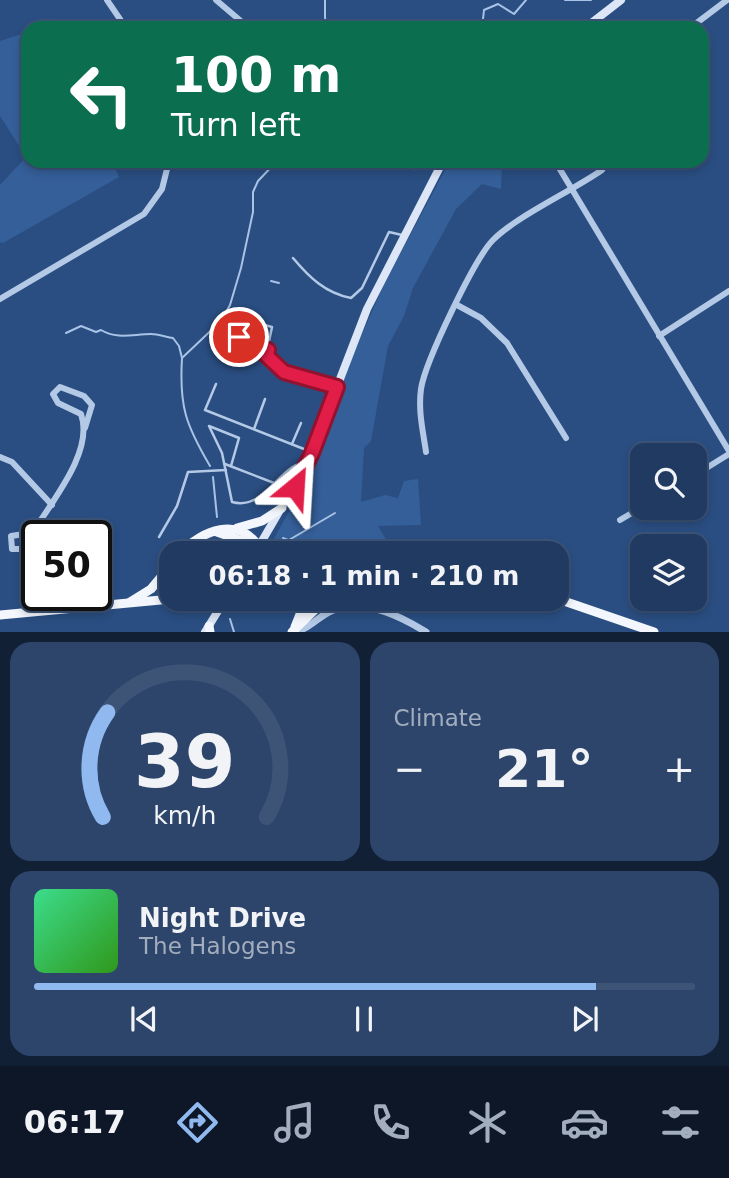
<!DOCTYPE html>
<html lang="en">
<head>
<meta charset="utf-8">
<style>
	:root { --surface:#203a62; --page:#2d456b; --text:#f1f3f6; --muted:#a2adbe; --line:#3d5477; --accent:#90b9f0 }
	body { margin:0; font-family:"DejaVu Sans",sans-serif; background:var(--page); color:var(--text); height:100vh; display:flex; flex-direction:column; font-size:26px; white-space:nowrap }
	* { box-sizing:border-box; margin:0 }
	p { font-size:23px; color:var(--muted) }
	.icon { flex:none; width:38px; height:38px; fill:none; stroke:currentColor; stroke-width:2; stroke-linecap:round; stroke-linejoin:round }
	.map { position:relative; height:632px; overflow:hidden }
	.sheet { display:flex; flex-direction:column; gap:10px; padding:10px; background:#122036; flex:1 }
	.sheet>* { flex:none }
	.top-card { position:absolute; left:21px; top:21px; width:688px; height:147px; border-radius:21px; box-shadow:0 4px 10px #0003,0 0 0 2px var(--line); background:#0b6e4f; color:#fff; overflow:hidden }
	.tools { position:absolute; left:630px; top:443px; display:grid; gap:14px }
	.tools a { display:grid; place-items:center; width:77px; height:77px; border-radius:14px; background:var(--surface); box-shadow:0 4px 10px #0003,0 0 0 2px var(--line); font-size:35px }
	.speed { position:absolute; left:21px; top:520px; display:flex; gap:14px; font-size:35px; font-weight:700; text-align:center }
	.speed>* { display:grid; place-content:center; width:91px; height:91px; border-radius:50%; background:var(--surface); box-shadow:0 4px 10px #0003,0 0 0 2px var(--line); line-height:1 }
	.speed .limit { border:4px solid #111; border-radius:10px; background:#fff; color:#111 }
	.pin { position:absolute; display:grid; place-items:center; width:60px; height:60px; color:#fff; margin:-30px; border:4px solid #fff; border-radius:50%; box-shadow:0 2px 7px #0007 }
	.me { position:absolute; width:77px; margin:-38px; rotate:27deg; stroke-linejoin:round; filter:drop-shadow(0 0 5px #0008) }
	.turn { display:flex; align-items:center; gap:24px; height:147px; padding:0 35px; font-size:32px }
	.turn .icon { width:91px; height:91px; stroke-width:2.5 }
	.turn b { display:block; font-size:49px; line-height:60px }
	.big { font-size:52px; font-weight:700; line-height:1.1 }
	.sheet .card { flex:1; display:flex; flex-direction:column; justify-content:center; gap:10px; min-width:0; padding:0 24px; border-radius:21px; background:var(--page) }
	.sheet .dial { align-items:center; gap:0 }
	.dial svg { height:182px; overflow:visible; fill:none; stroke:var(--line); stroke-width:7; stroke-linecap:round; text-anchor:middle }
	.dial text { fill:var(--text); stroke:none }
	.song { display:flex; align-items:center; gap:21px }
	.cover { width:84px; height:84px; border-radius:10px; background:linear-gradient(135deg,hsl(150 70% 55%),hsl(110 70% 35%)) }
	.played { height:7px; border-radius:4px; background:linear-gradient(90deg,var(--accent) 85%,var(--line) 85%) }
	.keys { display:flex; justify-content:space-around; direction:ltr }
	.heat { display:flex; justify-content:space-between; align-items:center; font-size:38px; direction:ltr }
	.sheet .tiles { flex:1; display:grid; gap:10px; grid-template-columns:1fr 1fr }
	.card:last-child { grid-column:span 2 }
	.trip { position:absolute; left:159px; top:541px; width:410px; height:70px; border-radius:21px; background:var(--surface); box-shadow:0 4px 10px #0003,0 0 0 2px var(--line); font-weight:700; line-height:70px; text-align:center }
	.tab-bar { display:flex; height:112px; justify-content:space-around; align-items:center; background:#0d1727; color:var(--muted) }
	.tab-bar .icon { width:49px; height:49px }
	.tab-bar .selected { color:var(--accent) }
	.tab-bar b { font-size:32px; color:var(--text) }
	.map>svg:first-child { display:block }
	.green { fill:#355f99 }
	.lines { fill:none; stroke-linecap:round; stroke-linejoin:round }
	.stream { stroke:#a8c3e6; stroke-width:2 }
	.service { stroke:#b3c9e6; stroke-width:2.5 }
	.minor { stroke:#b3c9e6; stroke-width:6 }
	.tertiary { stroke:#b3c9e6; stroke-width:7 }
	.secondary { stroke:#dce6f6; stroke-width:8 }
	.primary { stroke:#f3f7fd; stroke-width:9 }
	.route-casing { stroke:#92132f; stroke-width:18 }
	.route { stroke:#e11d48; stroke-width:12 }
</style>
</head>
<body>
<div class="map">
<svg width="729" height="632" viewBox="0 0 729 632">
	<rect width="100%" height="100%" fill="#2a4e82"/>
	<g class="green">
		<path d="M 28,32 L 28,161 L 111,161 L 119,177 L 3,243 L 0,242 L 0,185 L 26,157 L 0,116 L 0,41 Z"/>
		<path d="M 450,161 L 502,161 L 501,189 L 482,184 L 456,209 L 413,288 L 404,316 L 388,346 L 371,441 L 364,448 L 361,502 L 385,495 L 398,498 L 404,481 L 418,479 L 421,525 L 378,526 L 391,548 L 390,553 L 266,553 L 311,472 L 349,364 L 385,282 Z"/>
	</g>
	<g class="lines">
		<g class="stream">
			<path d="M 325,0 L 325,18 L 329,28"/>
			<path d="M 565,0 L 591,0"/>
			<path d="M 482,28 L 484,10 L 498,4 L 514,14 L 526,0"/>
			<path d="M 271,281 L 279,283"/>
			<path d="M 66,333 L 81,326 L 96,332 L 101,330 C 118,340 133,334 151,334 C 158,334 166,337 173,338 L 179,346 L 182,358"/>
			<path d="M 210,466 C 186,425 179,407 182,358 L 221,321 L 230,305 L 241,268 L 253,212 L 253,192 L 258,181 L 277,161"/>
			<path d="M 213,477 L 217,517"/>
			<path d="M 283,538 L 300,545 L 302,553"/>
			<path d="M 289,540 L 335,513"/>
			<path d="M 222,542 L 224,553"/>
			<path d="M 230,619 L 234,632"/>
		</g>
		<g class="service">
			<path d="M 414,169 L 418,161"/>
			<path d="M 293,258 C 309,277 325,293 351,298 L 362,288 L 389,232 L 402,235"/>
			<path d="M 268,350 L 245,342 L 239,337 L 246,320 L 272,327 L 266,356 L 284,372 L 333,386"/>
			<path d="M 216,384 L 205,410 L 309,451"/>
			<path d="M 254,429 L 265,399"/>
			<path d="M 292,444 L 301,423"/>
			<path d="M 225,464 L 274,483"/>
			<path d="M 231,466 L 239,438 L 209,426 L 222,453 L 232,502 C 265,511 277,467 305,462"/>
			<path d="M 159,537 L 177,506 L 188,472 L 226,470"/>
		</g>
		<g class="minor">
			<path d="M 107,0 L 126,28"/>
			<path d="M 216,0 L 249,28"/>
			<path d="M 690,28 L 727,0"/>
			<path d="M 555,161 L 729,451"/>
			<path d="M 0,299 L 144,214 L 162,189 L 169,161"/>
			<path d="M 457,305 L 481,318 L 507,343 L 566,438"/>
			<path d="M 659,336 L 729,291"/>
			<path d="M 426,452 C 423,431 418,411 421,389 C 425,362 475,258 493,240 C 517,216 572,191 602,170 L 607,161"/>
			<path d="M 0,457 L 12,462 L 52,505"/>
			<path d="M 695,475 L 729,454"/>
			<path d="M 620,520 L 642,507"/>
			<path d="M 31,533 L 11,536 L 12,549 L 23,549 C 41,513 96,456 81,414 L 58,403 L 53,394 L 60,387 L 84,396 L 92,405 L 85,428"/>
		</g>
		<path class="tertiary" d="M 293,632 C 310,629 316,618 331,611 C 361,596 400,616 426,632"/>
		<g class="secondary">
			<path d="M 585,28 L 621,0"/>
			<path d="M 255,553 L 308,462 L 367,309 L 443,161"/>
			<path d="M 205,632 L 226,598"/>
		</g>
		<g class="primary">
			<path d="M 237,528 L 262,521 L 282,508"/>
			<path d="M 217,532 L 259,547"/>
			<path d="M 181,553 C 201,530 240,516 259,547"/>
			<path d="M 295,598 L 301,612 L 295,627"/>
			<path d="M 555,598 L 654,632"/>
			<path d="M 130,602 L 151,589 L 172,564"/>
			<path d="M 0,615 L 182,598"/>
			<path d="M 209,626 L 210,632"/>
			<path d="M 292,632 L 327,598"/>
		</g>
	</g>
	<g class="lines">
		<defs>
			<path id="route" d="M 239,337 L 245,342 L 268,350 L 267,356 L 284,372 L 337,387 L 312,453 L 295,487"/>
		</defs>
		<use href="#route" class="route-casing"/>
		<use href="#route" class="route"/>
	</g>
</svg>
<div class="tools">
<a><svg class="icon" aria-label="search" viewBox="0 0 24 24"><circle cx="10" cy="10" r="6"/><path d="M15 15l6 6"/></svg></a>
<a><svg class="icon" aria-label="layers" viewBox="0 0 24 24"><path d="M12 4l9 5-9 5-9-5zM3 14l9 5 9-5"/></svg></a>
</div>
<div class="speed"><div class="limit">50</div></div>
<div class="pin" style="left:239px;top:337px;background:#d93025"><svg class="icon" aria-label="arrive" viewBox="0 0 24 24"><path d="M6 21V4h12l-3 4 3 4H6"/></svg></div>
<svg class="me" style="left:295px;top:487px" viewBox="-20 -20 40 40"><path d="M0-17L14 15 0 8-14 15z" fill="#e11d48" stroke="#fff" stroke-width="4"/></svg>
<div class="trip">06:18 · 1 min · 210 m</div>
<div class="top-card">
<div class="turn"><svg class="icon" aria-label="left" viewBox="0 0 24 24"><path d="M17 20v-9H6M10 6l-5 5 5 5"/></svg><div><b>100 m</b>Turn left</div></div>
</div>
</div>
<section class="sheet">
<div class="tiles">
<div class="card dial"><svg viewBox="0 0 100 80">
<path d="M14 69A42 42 0 1 1 86 69"/>
<path d="M14 69A42 42 0 0 1 16 23" stroke="#90b9f0"/>
<text x="50" y="56" font-size="32" font-weight="700">39</text>
<text x="50" y="72" font-size="11">km/h</text>
</svg></div>
<div class="card"><p>Climate</p>
<div class="heat"><a>−</a><b class="big">21°</b><a>+</a></div>
</div>
<div class="card">
<div class="song"><i class="cover"></i><div><b>Night Drive</b><p>The Halogens</p></div></div>
<div class="played"></div>
<div class="keys"><svg class="icon" aria-label="previous" viewBox="0 0 24 24"><path d="M18 5L8 12l10 7zM5 5v14"/></svg><svg class="icon" aria-label="pause" viewBox="0 0 24 24"><path d="M8 5v14M16 5v14"/></svg><svg class="icon" aria-label="next" viewBox="0 0 24 24"><path d="M6 5l10 7-10 7zM19 5v14"/></svg></div>
</div>
</div>
</section>
<nav class="tab-bar">
<b>06:17</b>
<svg class="icon selected" aria-label="directions" viewBox="0 0 24 24"><path d="M12 3l9 9-9 9-9-9zM9 14v-3h6M13 9l2 2-2 2"/></svg>
<svg class="icon" aria-label="music" viewBox="0 0 24 24"><path d="M9 18V5l10-2v13"/><circle cx="6" cy="18" r="3"/><circle cx="16" cy="16" r="3"/></svg>
<svg class="icon" aria-label="phone" viewBox="0 0 24 24"><path d="M5 4h4l2 5-3 2q2 4 5 5l2-3 5 2v4C11 20 4 13 5 4z"/></svg>
<svg class="icon" aria-label="climate" viewBox="0 0 24 24"><path d="M12 3v18M4 7l16 10M4 17L20 7"/></svg>
<svg class="icon" aria-label="car" viewBox="0 0 24 24"><path d="M5 17H2v-5l4-1 3-4h7l3 4 3 1v5h-3M9 17h6M6 11h13"/><circle cx="7" cy="17" r="2"/><circle cx="17" cy="17" r="2"/></svg>
<svg class="icon" aria-label="filters" viewBox="0 0 24 24"><path d="M4 7h16M4 17h16"/><circle cx="9" cy="7" r="2"/><circle cx="15" cy="17" r="2"/></svg>
</nav>
</body>
</html>
